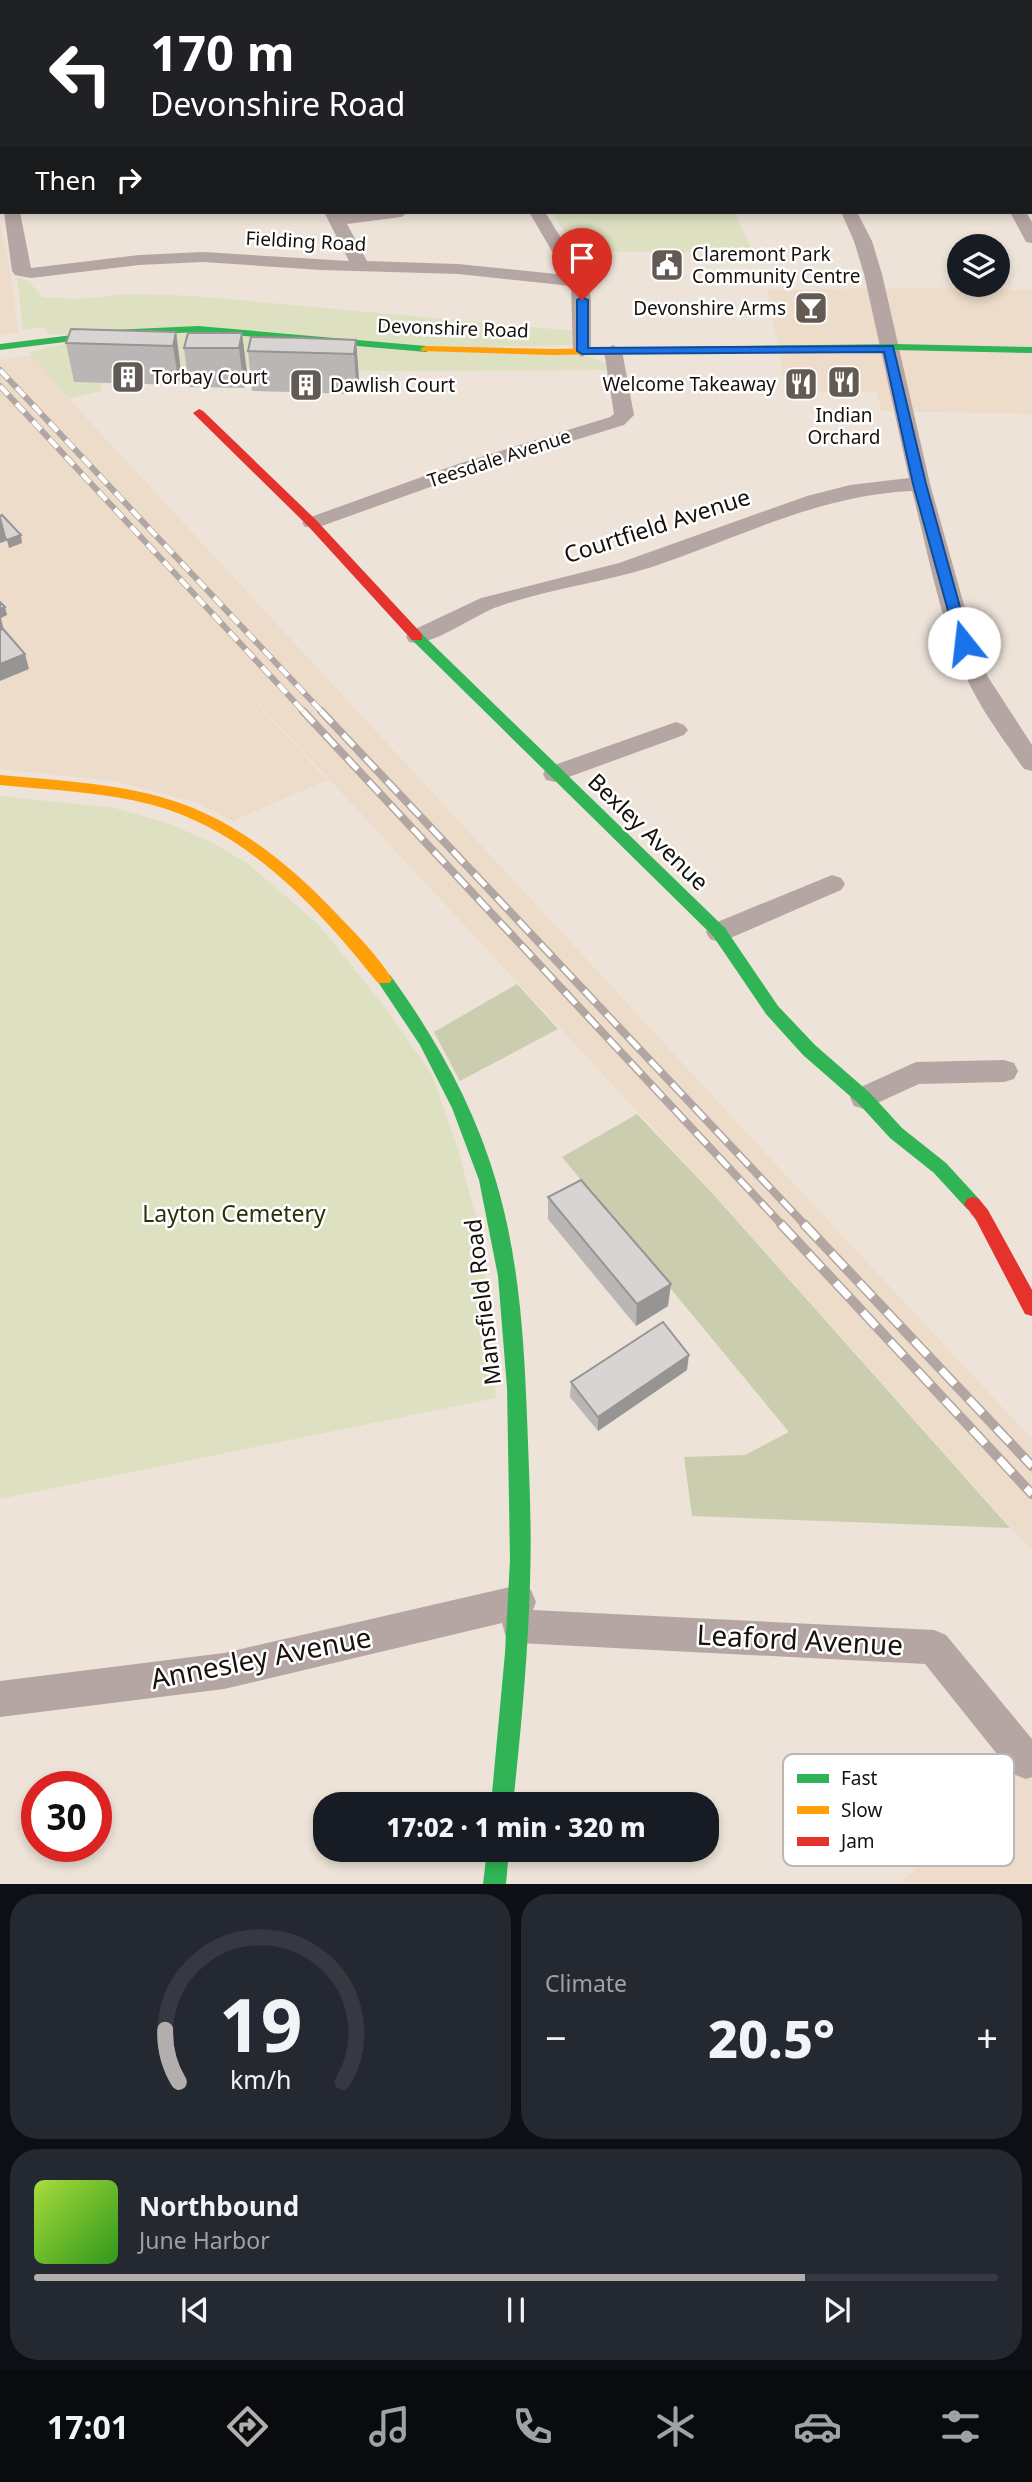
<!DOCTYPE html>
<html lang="en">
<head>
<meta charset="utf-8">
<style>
	:root { --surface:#171b24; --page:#242831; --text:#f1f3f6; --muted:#9ea1a6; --line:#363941; --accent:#b1aead }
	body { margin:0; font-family:"Noto Sans",sans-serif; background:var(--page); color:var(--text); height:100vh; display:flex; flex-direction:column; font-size:26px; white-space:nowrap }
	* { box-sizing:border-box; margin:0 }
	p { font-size:23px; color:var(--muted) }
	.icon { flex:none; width:38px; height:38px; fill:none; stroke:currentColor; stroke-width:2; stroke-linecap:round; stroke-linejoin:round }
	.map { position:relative; height:1884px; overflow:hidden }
	.panel { display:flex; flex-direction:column; gap:10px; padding:10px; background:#0d0f14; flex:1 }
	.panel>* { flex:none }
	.guide { position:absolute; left:0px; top:0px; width:1032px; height:214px; box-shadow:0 4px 10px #0003; background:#202124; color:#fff; overflow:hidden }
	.buttons { position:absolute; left:947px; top:234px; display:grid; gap:14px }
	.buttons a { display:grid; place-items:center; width:63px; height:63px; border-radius:50%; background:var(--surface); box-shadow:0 4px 10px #0003; font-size:35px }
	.speed { position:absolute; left:21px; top:1771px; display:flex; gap:14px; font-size:35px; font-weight:700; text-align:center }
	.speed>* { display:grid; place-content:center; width:91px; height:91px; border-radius:50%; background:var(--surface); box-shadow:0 4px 10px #0003; line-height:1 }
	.speed .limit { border:10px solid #d22; background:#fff; color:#111 }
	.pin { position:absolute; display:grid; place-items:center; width:60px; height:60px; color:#fff; margin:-72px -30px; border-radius:50% 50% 50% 0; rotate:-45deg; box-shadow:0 0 7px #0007 }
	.pin .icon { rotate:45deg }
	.me { position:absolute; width:77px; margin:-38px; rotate:344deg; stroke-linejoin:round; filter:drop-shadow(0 0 5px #0008) }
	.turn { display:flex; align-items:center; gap:24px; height:147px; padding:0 35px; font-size:32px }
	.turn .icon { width:91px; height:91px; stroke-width:2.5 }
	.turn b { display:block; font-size:49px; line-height:60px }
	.then { display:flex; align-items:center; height:66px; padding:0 35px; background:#0003; gap:14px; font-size:26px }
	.big { font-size:52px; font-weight:800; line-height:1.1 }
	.panel .card { flex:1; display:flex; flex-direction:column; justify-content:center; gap:10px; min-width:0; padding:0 24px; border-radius:28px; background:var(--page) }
	.panel .dial { align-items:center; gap:0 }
	.dial svg { height:182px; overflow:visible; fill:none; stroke:var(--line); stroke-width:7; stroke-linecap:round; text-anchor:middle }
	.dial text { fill:var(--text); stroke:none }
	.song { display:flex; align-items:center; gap:21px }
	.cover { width:84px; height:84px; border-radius:10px; background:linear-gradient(135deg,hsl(80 70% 55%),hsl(110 70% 35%)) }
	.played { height:7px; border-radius:4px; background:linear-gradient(90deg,var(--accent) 80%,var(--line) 80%) }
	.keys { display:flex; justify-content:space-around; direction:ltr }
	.heat { display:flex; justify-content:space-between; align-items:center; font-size:38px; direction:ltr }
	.panel .tiles { flex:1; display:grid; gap:10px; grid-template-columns:1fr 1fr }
	.card:last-child { grid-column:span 2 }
	.trip { position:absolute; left:313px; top:1792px; width:406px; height:70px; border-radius:28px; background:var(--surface); box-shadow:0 4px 10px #0003; font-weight:800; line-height:70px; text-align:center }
	.tab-bar { display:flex; height:112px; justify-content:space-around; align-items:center; background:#090b0e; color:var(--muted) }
	.tab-bar .icon { width:49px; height:49px }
	.tab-bar .active { color:var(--accent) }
	.tab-bar b { font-size:32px; color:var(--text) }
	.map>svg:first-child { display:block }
	.built { fill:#eddcc9 }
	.green { fill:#dee1c1 }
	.forest { fill:#cbceae }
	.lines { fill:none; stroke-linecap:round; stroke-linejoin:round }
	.street { fill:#b6a6a3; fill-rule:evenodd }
	.fast { fill:#30b455; fill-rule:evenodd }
	.slow { fill:#ff9f0a; fill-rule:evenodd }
	.jam { fill:#e5322d; fill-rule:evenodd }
	.rail-far2-casing { stroke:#b1a6a1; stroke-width:6 }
	.rail-far1-casing { stroke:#b1a6a1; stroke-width:8 }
	.rail-casing { stroke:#b1a6a1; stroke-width:10 }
	.rail-far2 { stroke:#fff; stroke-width:4.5; stroke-dasharray:12; stroke-linecap:butt }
	.rail-far1 { stroke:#fff; stroke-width:5; stroke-dasharray:16; stroke-linecap:butt }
	.rail { stroke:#fff; stroke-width:7; stroke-dasharray:20; stroke-linecap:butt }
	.wall { fill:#bab6b6 }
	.shaded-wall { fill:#979494 }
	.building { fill:#d8d4d4; stroke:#979494; stroke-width:2 }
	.route { fill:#1a73e8; stroke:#114b97; stroke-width:2 }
	.labels { text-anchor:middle; stroke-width:5; stroke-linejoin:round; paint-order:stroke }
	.far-street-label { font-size:19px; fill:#17110b; stroke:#fff }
	.far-poi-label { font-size:19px; fill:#17110b; stroke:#fff; text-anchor:start }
	.street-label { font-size:23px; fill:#17110b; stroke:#fff }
	.park-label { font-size:23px; fill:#28310a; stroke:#fff }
	.near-street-label { font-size:28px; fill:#17110b; stroke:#fff }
	.key { fill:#fff; stroke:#b9b8b6; stroke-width:2 }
	.key-label { font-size:19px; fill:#17110b }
</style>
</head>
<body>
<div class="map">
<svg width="1032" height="1884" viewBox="0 0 1032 1884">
	<rect width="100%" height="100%" fill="#ede3d8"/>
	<g class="built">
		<path d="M 0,221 L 12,280 L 18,333 L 0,335 Z"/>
		<path d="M 890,288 L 1032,290 L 1032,414 L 881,411 L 877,392 L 787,392 L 767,290 Z"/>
		<path d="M 32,355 L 69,399 L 783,1172 L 1032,1439 L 1032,1551 L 715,1195 L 106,539 L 327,780 L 233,821 L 195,802 L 114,781 L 0,769 L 0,360 Z"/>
		<path d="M 1032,1760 L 1032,1883 L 901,1883 Z"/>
	</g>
	<g class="green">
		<path d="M 419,0 L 676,0 L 677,2 L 420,2 Z"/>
		<path d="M 552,212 L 735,212 L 753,253 L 577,251 Z"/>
		<path d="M 17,277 L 28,281 L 43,297 L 76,299 L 129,294 L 195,296 L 575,331 L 575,345 L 480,347 L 48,334 L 45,327 L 23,330 Z"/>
		<path d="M 125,330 L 575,351 L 605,363 L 607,370 L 394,371 L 155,367 L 101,383 L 101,391 L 69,399 L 29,352 Z"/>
		<path d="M 0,796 L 115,808 L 170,824 L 211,842 L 247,863 L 318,924 L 388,1011 L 432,1075 L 457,1146 L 481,1236 L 496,1398 L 0,1499 Z"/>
	</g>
	<g class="forest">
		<path d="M 517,984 L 558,1029 L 460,1081 L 434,1032 Z"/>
		<path d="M 637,1114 L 714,1195 L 1010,1528 L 692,1516 L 684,1457 L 745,1455 L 789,1432 L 562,1157 Z"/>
	</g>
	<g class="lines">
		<g class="street">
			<path d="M 0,0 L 11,0 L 11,2 L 2,2 L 2,6 Z"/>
			<path d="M 174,0 L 203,0 L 173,2 Z"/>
			<path d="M 301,0 L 315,0 L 316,2 L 302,2 Z"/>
			<path d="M 402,0 L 416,0 L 417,2 L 403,2 Z"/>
			<path d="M 689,0 L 704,0 L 705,2 L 690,2 Z"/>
			<path d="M 986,0 L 1001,0 L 1002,2 L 987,2 Z"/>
			<rect x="1031" y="111" width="1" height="10"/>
			<rect x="0" y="144" width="2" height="10"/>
			<rect x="1031" y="183" width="1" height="10"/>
			<path d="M 4,212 L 20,212 L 31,268 L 139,255 L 203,252 L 349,261 L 324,212 L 340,212 L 342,214 L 409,212 L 401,217 L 347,224 L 367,261 L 458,264 L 566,275 L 529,212 L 545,212 L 588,282 L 591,300 L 591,351 L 582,357 L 573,351 L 571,286 L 458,274 L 321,270 L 203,262 L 139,265 L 31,278 L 15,275 L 12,271 Z"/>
			<path d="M 841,212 L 857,212 L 872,241 L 882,274 L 930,484 L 975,644 L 988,677 L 1032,745 L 1032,771 L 1024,769 C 1003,739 981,710 966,677 C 941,625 927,548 912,491 C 819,495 738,538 652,567 C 601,583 547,589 497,607 C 474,615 431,648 409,642 L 406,637 L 409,632 L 481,598 L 619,563 L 807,496 L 850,485 L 909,478 L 864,274 L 854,241 Z"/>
			<path d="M 1010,212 L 1026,212 L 1032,222 L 1032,243 L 1026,242 Z"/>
			<path d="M 613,345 L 622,351 L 634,415 L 624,425 L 472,472 L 319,527 L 305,527 L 302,523 L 305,519 L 458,464 L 610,417 L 614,414 L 604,351 Z"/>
			<path d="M 676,722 L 684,725 L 688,730 L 684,735 L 555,782 L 546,780 L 543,774 L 546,768 Z"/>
			<path d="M 832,875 L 841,878 L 845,884 L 841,890 L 728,939 L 719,942 L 710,939 L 706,932 L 710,925 Z"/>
			<path d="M 1004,1060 L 1014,1063 L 1018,1071 L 1014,1079 L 1004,1082 L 919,1084 L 864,1109 L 854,1106 L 850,1098 L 854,1090 L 916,1062 Z"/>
			<path d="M 519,1585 L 531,1590 L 536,1602 L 533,1610 L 934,1630 L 946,1635 L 1032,1739 L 1032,1777 L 1026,1779 L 1013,1774 L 925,1664 L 518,1643 L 506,1638 L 502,1623 L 224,1689 L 0,1717 L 0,1681 L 224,1653 Z"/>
		</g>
		<g class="fast">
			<path d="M 198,326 L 426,346 L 432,349 L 426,352 L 198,332 L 113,336 L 0,350 L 0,344 L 113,330 Z"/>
			<path d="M 895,344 L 1032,347 L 1032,353 L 895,350 L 671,353 L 665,350 L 671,347 Z"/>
			<path d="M 417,633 L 422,634 L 725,928 L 778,1006 L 815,1045 L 870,1093 L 902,1128 L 946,1163 L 979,1199 L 982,1204 L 979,1209 L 973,1211 L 967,1209 L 934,1173 L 890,1138 L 858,1103 L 803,1055 L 766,1014 L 713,936 L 412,640 L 410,637 Z"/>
			<path d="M 384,973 L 390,975 C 436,1038 474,1106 496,1181 C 519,1258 524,1338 527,1417 C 529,1472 532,1527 530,1582 C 528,1656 521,1730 513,1804 L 491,1804 L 505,1653 L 510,1560 L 507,1388 L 498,1276 L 479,1180 L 452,1108 L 420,1045 L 376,979 L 378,975 Z"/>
			<path d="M 487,1850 L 509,1850 L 506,1884 L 483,1884 Z"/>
		</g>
		<g class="slow">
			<path d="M 426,346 L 552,349 L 671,347 L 677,350 L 671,353 L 552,355 L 422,351 L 420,349 Z"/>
			<path d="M 0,775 C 60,781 123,783 180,803 C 239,824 290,865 333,910 C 353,931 377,954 392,979 L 390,983 L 378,983 C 319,909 248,831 153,805 C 103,792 51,790 0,785 Z"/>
		</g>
		<g class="jam">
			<path d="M 199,409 L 203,411 L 316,520 L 422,634 L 422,640 L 412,640 L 308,526 L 195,415 L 193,413 Z"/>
			<path d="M 973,1197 L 979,1199 L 988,1210 L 1032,1290 L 1032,1316 L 1025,1314 L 976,1220 L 964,1204 L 967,1199 Z"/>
		</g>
		<defs>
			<g id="rail-far2">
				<path d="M 0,370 L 323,713"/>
				<path d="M 0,386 L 305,713"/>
			</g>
			<g id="rail-far1">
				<path d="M 303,711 L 783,1226"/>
				<path d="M 321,711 L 806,1226"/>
			</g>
			<g id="rail">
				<path d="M 781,1224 L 1032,1494"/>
				<path d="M 804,1224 L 1032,1466"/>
			</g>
		</defs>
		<use href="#rail-far2" class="rail-far2-casing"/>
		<use href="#rail-far1" class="rail-far1-casing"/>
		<use href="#rail" class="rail-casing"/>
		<use href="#rail-far2" class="rail-far2"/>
		<use href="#rail-far1" class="rail-far1"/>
		<use href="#rail" class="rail"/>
	</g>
	<g class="wall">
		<path d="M 1031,38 L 1032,40 L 1032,90 L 1031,90 Z"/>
		<path d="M 176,332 L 181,372 L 179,385 L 74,382 L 66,343 Z"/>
		<path d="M 242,333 L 247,373 L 244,388 L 189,387 L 184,348 Z"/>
		<path d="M 356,340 L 359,380 L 357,394 L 252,391 L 248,351 Z"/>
		<path d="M 548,1197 L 668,1306 L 636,1326 L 548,1219 Z"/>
		<path d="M 687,1370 L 598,1431 L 570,1397 L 571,1382 Z"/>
	</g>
	<g class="shaded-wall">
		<path d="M 176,332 L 181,372 L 179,385 L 173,346 Z"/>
		<path d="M 242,333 L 247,373 L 244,388 L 239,348 Z"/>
		<path d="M 356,340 L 359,380 L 357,394 L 354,354 Z"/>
		<path d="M 0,518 L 6,541 L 0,543 Z"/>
		<path d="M 21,535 L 22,543 L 9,548 L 7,540 Z"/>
		<path d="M 5,607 L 7,615 L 1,618 L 7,645 L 0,648 L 0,609 Z"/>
		<path d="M 25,654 L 29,669 L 0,681 L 0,664 Z"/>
		<path d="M 671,1284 L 668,1306 L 636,1326 L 637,1304 Z"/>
		<path d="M 689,1355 L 687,1370 L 598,1431 L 598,1417 Z"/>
	</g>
	<g class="building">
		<path d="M 1031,38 L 1032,40 L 1032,68 L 1031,66 Z"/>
		<path d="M 71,329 L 176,332 L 173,346 L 66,343 Z"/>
		<path d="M 188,333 L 242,333 L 239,348 L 184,348 Z"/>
		<path d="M 251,337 L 304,338 L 356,340 L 354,354 L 248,351 Z"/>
		<path d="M 2,515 L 21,535 L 7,540 L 5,537 L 0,518 L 0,516 Z"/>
		<path d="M 0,602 L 5,607 L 0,609 Z"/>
		<path d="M 3,629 L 25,654 L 0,664 L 0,630 Z"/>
		<path d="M 581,1180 L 671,1284 L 637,1304 L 548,1197 Z"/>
		<path d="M 663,1322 L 689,1355 L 598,1417 L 571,1382 Z"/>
	</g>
	<path class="route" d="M 582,297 L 588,300 L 588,348 L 893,346 L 926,484 L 970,643 L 968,646 L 959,646 L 957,643 L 913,484 L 884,352 L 582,354 L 577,351 L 577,300 Z"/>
	<defs>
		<symbol id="civic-square" viewBox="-11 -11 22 22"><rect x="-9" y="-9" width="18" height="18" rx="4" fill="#625a53" stroke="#fff"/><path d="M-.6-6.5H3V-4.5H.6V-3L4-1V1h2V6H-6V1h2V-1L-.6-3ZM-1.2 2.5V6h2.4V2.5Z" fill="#fff"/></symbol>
		<symbol id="bar-square" viewBox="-11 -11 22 22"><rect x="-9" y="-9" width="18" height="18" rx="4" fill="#625a53" stroke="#fff"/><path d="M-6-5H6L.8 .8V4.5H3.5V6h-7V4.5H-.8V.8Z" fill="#fff"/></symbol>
		<symbol id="building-square" viewBox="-11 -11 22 22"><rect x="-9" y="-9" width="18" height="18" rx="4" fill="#625a53" stroke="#fff"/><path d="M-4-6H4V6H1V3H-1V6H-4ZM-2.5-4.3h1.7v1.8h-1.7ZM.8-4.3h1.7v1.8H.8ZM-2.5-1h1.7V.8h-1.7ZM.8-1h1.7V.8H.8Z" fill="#fff"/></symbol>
		<symbol id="restaurant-square" viewBox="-11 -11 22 22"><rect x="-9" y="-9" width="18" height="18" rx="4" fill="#625a53" stroke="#fff"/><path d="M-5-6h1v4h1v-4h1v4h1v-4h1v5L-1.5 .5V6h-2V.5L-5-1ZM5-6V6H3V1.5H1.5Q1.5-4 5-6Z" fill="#fff"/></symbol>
	</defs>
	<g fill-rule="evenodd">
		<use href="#civic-square" x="648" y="246" width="38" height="38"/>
		<use href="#bar-square" x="792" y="289" width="38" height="38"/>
		<use href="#building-square" x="109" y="358" width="38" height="38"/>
		<use href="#restaurant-square" x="825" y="363" width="38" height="38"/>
		<use href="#restaurant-square" x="782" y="365" width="38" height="38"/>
		<use href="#building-square" x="287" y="366" width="38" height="38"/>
	</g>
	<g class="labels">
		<g class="far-street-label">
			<text transform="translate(306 241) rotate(3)" y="7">Fielding Road</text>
			<text transform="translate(453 328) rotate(2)" y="7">Devonshire Road</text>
			<text transform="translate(499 458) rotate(-18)" y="7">Teesdale Avenue</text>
		</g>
		<g class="far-poi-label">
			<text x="692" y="261">Claremont Park<tspan x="692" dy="22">Community Centre</tspan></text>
			<text x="786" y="315" text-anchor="end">Devonshire Arms</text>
			<text x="152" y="384">Torbay Court</text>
			<text x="776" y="391" text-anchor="end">Welcome Takeaway</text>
			<text x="330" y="392">Dawlish Court</text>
			<text x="844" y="422" text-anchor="middle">Indian<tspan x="844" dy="22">Orchard</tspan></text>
		</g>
		<g class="street-label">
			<text transform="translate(657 526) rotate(-18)" y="8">Courtfield Avenue</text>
			<text transform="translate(648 832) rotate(44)" y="8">Bexley Avenue</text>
			<text transform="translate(483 1302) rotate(-97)" y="8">Mansfield Road</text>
		</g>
		<g class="park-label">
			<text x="234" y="1222">Layton Cemetery</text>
		</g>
		<g class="near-street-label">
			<text transform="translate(800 1640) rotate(3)" y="10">Leaford Avenue</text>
			<text transform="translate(261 1658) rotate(-11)" y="10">Annesley Avenue</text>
		</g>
	</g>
	<rect x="783" y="1754" width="231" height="112" rx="10" class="key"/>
	<rect x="797" y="1774" width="32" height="9" fill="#30b455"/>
	<rect x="797" y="1806" width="32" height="8" fill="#ff9f0a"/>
	<rect x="797" y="1837" width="32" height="9" fill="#e5322d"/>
	<g class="key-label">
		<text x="841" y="1785">Fast</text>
		<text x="841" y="1817">Slow</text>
		<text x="841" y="1848">Jam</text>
	</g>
</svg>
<div class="buttons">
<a><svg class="icon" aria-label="layers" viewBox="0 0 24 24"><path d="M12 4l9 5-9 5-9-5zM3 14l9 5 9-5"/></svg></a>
</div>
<div class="speed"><div class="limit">30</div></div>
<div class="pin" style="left:582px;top:300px;background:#d93025"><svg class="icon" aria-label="arrive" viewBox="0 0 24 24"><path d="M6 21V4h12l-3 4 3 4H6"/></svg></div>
<svg class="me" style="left:964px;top:643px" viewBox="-20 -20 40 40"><circle r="19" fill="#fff"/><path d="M0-13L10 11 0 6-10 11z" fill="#1a73e8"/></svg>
<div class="trip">17:02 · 1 min · 320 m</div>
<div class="guide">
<div class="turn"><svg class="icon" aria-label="left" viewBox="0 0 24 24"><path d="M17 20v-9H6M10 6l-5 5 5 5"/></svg><div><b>170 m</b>Devonshire Road</div></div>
<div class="then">Then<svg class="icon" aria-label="right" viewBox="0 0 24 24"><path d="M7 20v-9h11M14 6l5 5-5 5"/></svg></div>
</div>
</div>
<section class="panel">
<div class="tiles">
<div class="card dial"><svg viewBox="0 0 100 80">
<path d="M14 69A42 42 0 1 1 86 69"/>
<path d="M14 69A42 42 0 0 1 8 46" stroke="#b1aead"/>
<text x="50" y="56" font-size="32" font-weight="700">19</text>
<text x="50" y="72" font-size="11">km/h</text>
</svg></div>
<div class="card"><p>Climate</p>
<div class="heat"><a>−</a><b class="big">20.5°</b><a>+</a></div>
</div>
<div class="card">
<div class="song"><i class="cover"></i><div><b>Northbound</b><p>June Harbor</p></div></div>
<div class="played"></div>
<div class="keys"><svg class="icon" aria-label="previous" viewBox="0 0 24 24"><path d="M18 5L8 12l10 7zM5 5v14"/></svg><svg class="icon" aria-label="pause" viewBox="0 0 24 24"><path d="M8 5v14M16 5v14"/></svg><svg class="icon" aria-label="next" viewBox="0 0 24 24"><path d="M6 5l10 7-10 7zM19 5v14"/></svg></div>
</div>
</div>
</section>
<nav class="tab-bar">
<b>17:01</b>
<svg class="icon active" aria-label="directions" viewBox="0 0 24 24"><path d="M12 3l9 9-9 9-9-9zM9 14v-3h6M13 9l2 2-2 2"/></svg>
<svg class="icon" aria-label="music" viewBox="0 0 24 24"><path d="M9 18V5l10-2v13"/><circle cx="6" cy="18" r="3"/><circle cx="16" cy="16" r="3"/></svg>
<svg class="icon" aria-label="phone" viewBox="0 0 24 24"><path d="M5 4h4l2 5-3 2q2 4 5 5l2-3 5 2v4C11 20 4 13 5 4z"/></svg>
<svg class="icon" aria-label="climate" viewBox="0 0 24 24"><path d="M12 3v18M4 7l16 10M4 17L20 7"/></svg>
<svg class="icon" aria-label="car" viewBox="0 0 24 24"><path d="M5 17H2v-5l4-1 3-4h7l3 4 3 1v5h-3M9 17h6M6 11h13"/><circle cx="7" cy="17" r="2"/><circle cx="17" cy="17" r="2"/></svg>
<svg class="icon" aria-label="filters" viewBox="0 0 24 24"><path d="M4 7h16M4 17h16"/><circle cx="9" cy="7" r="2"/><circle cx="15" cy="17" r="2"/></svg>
</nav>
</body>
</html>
